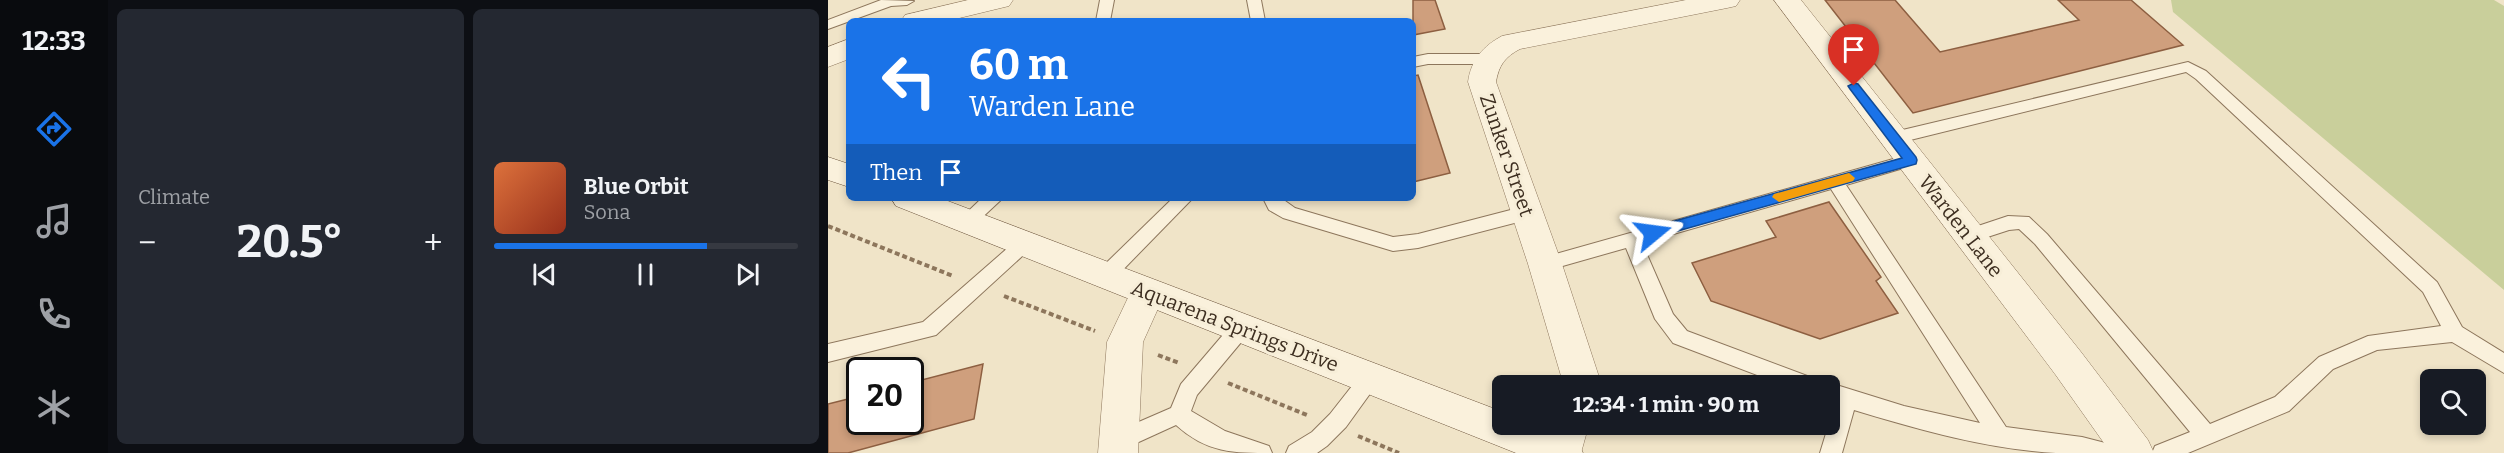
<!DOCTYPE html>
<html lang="en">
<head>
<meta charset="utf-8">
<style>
	:root { --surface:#171b24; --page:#242831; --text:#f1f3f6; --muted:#9ea1a6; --line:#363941; --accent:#1a73e8 }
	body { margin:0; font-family:Bitter,serif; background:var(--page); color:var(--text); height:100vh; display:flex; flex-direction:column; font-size:22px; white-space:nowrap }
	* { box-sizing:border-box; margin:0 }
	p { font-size:20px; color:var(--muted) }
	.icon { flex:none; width:33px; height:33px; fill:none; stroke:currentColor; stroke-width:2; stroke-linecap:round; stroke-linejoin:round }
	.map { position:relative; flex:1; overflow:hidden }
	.side { display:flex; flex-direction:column; gap:9px; padding:9px; background:#0d0f14; width:720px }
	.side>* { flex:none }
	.guide { position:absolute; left:18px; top:18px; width:570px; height:183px; border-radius:9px; box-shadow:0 3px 9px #0003; background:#1a73e8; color:#fff; overflow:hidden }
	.fabs { position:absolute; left:1592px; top:369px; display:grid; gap:12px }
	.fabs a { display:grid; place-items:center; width:66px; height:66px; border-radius:9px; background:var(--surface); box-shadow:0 3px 9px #0003; font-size:30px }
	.speed { position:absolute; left:18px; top:357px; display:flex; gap:12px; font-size:30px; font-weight:700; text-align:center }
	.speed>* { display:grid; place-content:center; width:78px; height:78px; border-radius:50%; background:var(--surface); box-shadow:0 3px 9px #0003; line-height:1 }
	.speed .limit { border:3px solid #111; border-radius:9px; background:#fff; color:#111 }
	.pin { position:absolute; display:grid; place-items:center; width:51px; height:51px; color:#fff; margin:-62px -26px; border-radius:50% 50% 50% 0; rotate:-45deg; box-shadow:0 0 6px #0007 }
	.pin .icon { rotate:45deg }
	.me { position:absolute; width:66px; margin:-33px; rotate:74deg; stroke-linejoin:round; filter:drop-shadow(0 0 4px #0008) }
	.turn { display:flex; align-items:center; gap:21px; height:126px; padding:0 24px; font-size:27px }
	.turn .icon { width:78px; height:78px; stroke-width:2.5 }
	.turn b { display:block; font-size:42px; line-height:51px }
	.then { display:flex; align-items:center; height:57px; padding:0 24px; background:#0003; gap:12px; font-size:22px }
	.big { font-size:45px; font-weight:700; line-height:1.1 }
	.side .card { flex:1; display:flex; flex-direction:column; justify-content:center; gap:9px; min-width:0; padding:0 21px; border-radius:9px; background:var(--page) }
	.song { display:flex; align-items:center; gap:18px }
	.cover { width:72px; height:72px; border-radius:9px; background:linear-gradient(135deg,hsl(20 70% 55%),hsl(10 70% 35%)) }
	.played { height:6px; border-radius:3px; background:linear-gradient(90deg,var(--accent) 70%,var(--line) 70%) }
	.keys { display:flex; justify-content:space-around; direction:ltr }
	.heat { display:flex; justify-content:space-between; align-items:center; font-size:33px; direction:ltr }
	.side .tiles { flex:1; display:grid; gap:9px; grid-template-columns:repeat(2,1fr) }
	.trip { position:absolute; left:664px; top:375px; width:348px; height:60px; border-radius:9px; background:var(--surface); box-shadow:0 3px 9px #0003; font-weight:700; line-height:60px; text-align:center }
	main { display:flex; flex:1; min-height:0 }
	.dock { display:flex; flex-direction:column; width:108px; justify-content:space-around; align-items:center; background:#090b0e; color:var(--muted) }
	.dock .icon { width:42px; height:42px }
	.dock .on { color:var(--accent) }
	.dock b { font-size:27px; color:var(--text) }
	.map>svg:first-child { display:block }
	.green { fill:#c9cf9b }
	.building { fill:#cf9f7d; stroke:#8d5f41; stroke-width:1.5 }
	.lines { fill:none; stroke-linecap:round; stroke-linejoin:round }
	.service-casing { stroke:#8d765c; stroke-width:2 }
	.minor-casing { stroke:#8d765c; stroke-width:1 }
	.tertiary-casing { stroke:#8d765c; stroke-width:1 }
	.secondary-casing { stroke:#6f573f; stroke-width:1 }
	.path { stroke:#8d765c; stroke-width:4; stroke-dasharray:5 3; stroke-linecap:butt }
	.service { fill:#faf1dc; fill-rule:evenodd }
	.minor { fill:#faf1dc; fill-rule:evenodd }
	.tertiary { fill:#faf1dc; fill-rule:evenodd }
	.secondary { fill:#faf1dc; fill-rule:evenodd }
	.route { fill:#1a73e8; stroke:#114b97; stroke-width:1.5 }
	.slow { fill:#f59e0b }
	.labels { text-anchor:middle; stroke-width:6; stroke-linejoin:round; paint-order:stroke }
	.street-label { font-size:20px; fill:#3d2e20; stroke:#f7eed8 }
</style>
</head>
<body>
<main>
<nav class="dock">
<b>12:33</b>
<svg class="icon on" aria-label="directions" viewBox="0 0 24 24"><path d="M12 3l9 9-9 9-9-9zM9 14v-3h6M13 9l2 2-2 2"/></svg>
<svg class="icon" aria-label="music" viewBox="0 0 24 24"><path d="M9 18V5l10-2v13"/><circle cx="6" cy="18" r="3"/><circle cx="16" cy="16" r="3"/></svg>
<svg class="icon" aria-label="phone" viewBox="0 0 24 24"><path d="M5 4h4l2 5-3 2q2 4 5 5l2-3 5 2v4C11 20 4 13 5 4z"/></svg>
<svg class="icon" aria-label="climate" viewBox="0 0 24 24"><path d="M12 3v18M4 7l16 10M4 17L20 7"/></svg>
</nav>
<section class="side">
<div class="tiles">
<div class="card"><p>Climate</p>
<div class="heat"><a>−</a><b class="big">20.5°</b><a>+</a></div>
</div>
<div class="card">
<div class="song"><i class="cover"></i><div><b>Blue Orbit</b><p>Sona</p></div></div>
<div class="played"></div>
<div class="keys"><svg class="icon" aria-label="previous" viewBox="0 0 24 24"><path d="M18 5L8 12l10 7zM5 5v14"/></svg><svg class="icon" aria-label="pause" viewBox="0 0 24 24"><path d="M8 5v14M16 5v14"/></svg><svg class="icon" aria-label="next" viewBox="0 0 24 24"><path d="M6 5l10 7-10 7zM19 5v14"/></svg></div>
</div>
</div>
</section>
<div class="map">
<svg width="1676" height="453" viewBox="0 0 1676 453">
	<rect width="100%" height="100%" fill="#f0e4c8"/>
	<path class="green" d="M 1343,0 L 1666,0 L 1676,6 L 1676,290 L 1345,12 Z"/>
	<g class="building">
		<path d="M 585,0 L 607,0 L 617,29 L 585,35 Z"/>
		<path d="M 997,0 L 1067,0 L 1112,52 L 1251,20 L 1230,0 L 1303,0 L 1355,45 L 1085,113 Z"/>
		<path d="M 590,75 L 622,173 L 585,182 L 585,76 Z"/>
		<path d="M 1001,202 L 1053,277 L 1048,281 L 1070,313 L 992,339 L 883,301 L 864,263 L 948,237 L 938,221 Z"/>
		<path d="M 155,364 L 146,419 L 20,453 L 0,453 L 0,404 L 32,396 L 32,422 L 82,422 L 82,383 Z"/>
	</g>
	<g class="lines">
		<defs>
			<g id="service">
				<path d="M 53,0 L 86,1 L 79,5 L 63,6 L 0,29 L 0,20 Z"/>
				<path d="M 272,0 L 286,0 L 282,21 L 268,21 Z"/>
				<path d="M 419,0 L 433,0 L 437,21 L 423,21 Z"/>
				<path d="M 600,54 L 660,54 L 668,59 L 660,64 L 600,64 L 585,67 L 585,57 Z"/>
				<path d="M 1360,62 L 1378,71 L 1609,282 L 1634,327 L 1676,353 L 1676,373 L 1624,342 L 1549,350 L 1505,369 L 1461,411 L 1360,453 L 1324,453 L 1327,446 L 1362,432 L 1207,244 L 1191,229 L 1181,230 L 1141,243 L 1135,241 L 1132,236 L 1135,231 L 1180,216 L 1201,217 L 1219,234 L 1382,424 L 1447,397 L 1491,357 L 1540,336 L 1613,326 L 1595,292 L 1368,79 L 1358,72 L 1066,144 L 1060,142 L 1058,138 L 1060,134 L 1066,132 Z"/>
				<path d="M 1083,154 L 1089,156 L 1091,160 L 1089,164 L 1018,185 L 1178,427 L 1254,437 L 1289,446 L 1292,453 C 1271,453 1249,453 1228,453 C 1159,449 1092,430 1026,410 L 1014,453 L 992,453 L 1007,404 L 1002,401 L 1002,386 L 995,386 L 1002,383 L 1076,406 L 1152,423 L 1003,189 L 814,243 L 845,314 L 859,331 L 990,380 L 993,386 L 958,386 L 845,343 L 827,319 L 798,248 L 717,271 L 710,269 L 708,264 L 710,259 L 717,257 Z"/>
				<path d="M 154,198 L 175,198 L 145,226 L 139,228 L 133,226 L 130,221 Z"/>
				<path d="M 345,198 L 365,198 L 285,280 L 278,282 L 271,280 L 269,275 L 271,270 Z"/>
				<path d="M 435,198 L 453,198 L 467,208 L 565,237 L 590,234 L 698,206 L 704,208 L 707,213 L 704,218 L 698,220 L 590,248 L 565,251 L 455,218 L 441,210 Z"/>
				<path d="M 196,237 L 202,239 L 205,244 L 202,249 L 108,335 L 0,362 L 0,344 L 95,322 L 190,239 Z"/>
				<path d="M 413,320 L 420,322 L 423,328 L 420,334 L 369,395 L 363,411 L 397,431 L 441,446 L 444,453 C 405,453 379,453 348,425 L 291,451 L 283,448 L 280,441 L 283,434 L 343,408 L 353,384 L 406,322 Z"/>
				<path d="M 542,369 L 549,372 L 552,378 L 549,384 L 518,427 L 499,446 L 489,453 L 458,453 L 461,446 L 484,432 L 502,414 L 535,372 Z"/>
			</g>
			<g id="minor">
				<path d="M 858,0 L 912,0 L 908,6 L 899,8 L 692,49 C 677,57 671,65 668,82 L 734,264 L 774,386 L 736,386 L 700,264 L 640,82 C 643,60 655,46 674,36 Z"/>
				<path d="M 946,0 L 973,0 L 1253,352 L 1320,440 L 1326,453 L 1283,453 L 1227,374 Z"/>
				<path d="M 319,279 L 331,283 L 337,293 L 315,342 L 310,453 L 270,453 L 279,342 L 307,283 Z"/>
				<path d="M 722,424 L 761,424 L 753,453 L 713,453 Z"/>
			</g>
			<g id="tertiary">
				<path d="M 140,0 L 185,0 L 181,6 L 119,21 L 73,21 L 77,15 Z"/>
				<path d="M 21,39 L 21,59 L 0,67 L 0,47 Z"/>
			</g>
			<g id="secondary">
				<path d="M 0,157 L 21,164 L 21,187 L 0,180 Z"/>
				<path d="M 63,198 L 112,198 L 675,412 L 675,424 L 708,424 L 749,440 L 755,453 L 688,453 L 68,206 Z"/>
			</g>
		</defs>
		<use href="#service" class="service-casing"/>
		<use href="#minor" class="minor-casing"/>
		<use href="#tertiary" class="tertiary-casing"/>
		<use href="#secondary" class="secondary-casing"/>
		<g class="path">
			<path d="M 0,226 L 125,276"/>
			<path d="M 176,296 L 267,331"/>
			<path d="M 330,355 L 351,363"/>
			<path d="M 400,383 L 479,415"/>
			<path d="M 530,436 L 571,453"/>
		</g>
		<use href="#service" class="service"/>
		<use href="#minor" class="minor"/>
		<use href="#tertiary" class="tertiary"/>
		<use href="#secondary" class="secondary"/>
	</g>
	<path class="route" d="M 1026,83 L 1030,84 L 1088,157 L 1089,160 L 1088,164 L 825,238 L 820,236 L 818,233 L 820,229 L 825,227 L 1074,158 L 1022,89 L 1020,86 Z"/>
	<path class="slow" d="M 1021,173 L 1027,178 L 1025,181 L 951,202 L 944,197 L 946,194 Z"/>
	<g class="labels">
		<g class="street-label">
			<text transform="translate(679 155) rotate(71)" y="7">Zunker Street</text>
			<text transform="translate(1133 226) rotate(52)" y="7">Warden Lane</text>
			<text transform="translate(407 326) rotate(21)" y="7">Aquarena Springs Drive</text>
		</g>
	</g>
</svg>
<div class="fabs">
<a><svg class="icon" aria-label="search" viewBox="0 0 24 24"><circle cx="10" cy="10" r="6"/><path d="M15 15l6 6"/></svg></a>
</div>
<div class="speed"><div class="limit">20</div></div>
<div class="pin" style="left:1026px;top:86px;background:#d93025"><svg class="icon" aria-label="arrive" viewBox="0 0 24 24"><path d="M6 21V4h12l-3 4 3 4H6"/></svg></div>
<svg class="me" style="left:825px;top:233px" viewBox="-20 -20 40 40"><path d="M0-17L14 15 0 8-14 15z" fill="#1a73e8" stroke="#fff" stroke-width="4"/></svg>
<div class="trip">12:34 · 1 min · 90 m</div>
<div class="guide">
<div class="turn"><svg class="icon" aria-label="left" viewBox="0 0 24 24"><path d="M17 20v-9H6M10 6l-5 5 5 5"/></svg><div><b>60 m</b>Warden Lane</div></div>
<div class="then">Then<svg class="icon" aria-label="arrive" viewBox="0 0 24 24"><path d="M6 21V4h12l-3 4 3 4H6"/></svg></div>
</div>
</div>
</main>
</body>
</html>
